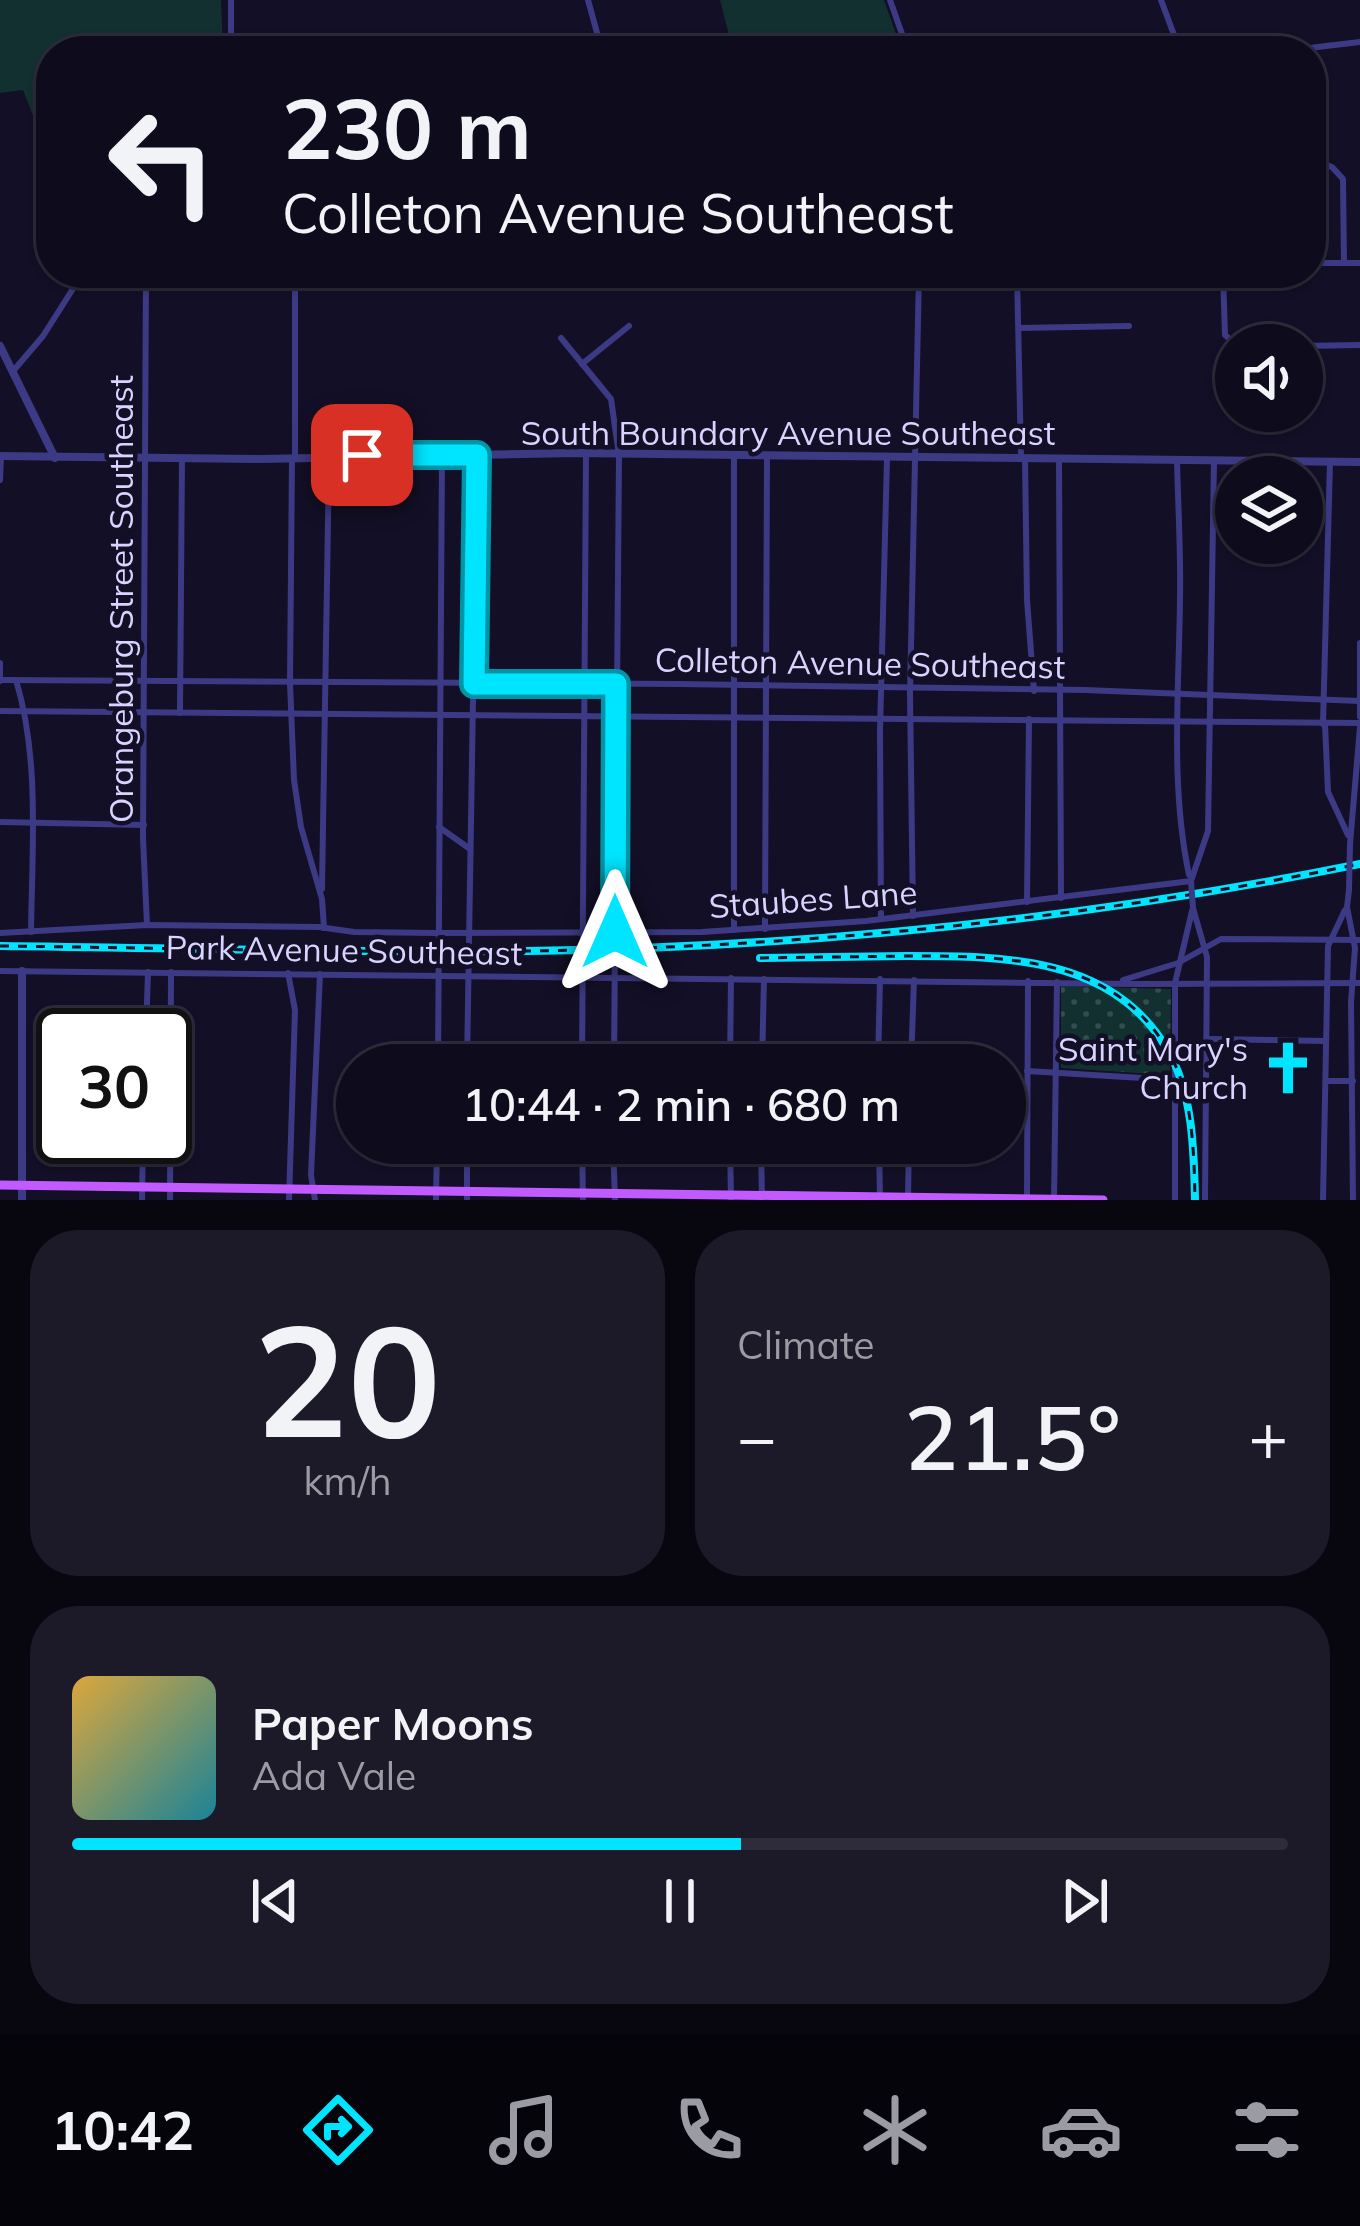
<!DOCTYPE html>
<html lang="en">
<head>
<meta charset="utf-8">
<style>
	:root { --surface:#0e0b1c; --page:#1c1929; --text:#f1f3f6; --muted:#9b9ba3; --line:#2e2b3b; --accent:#00e5ff }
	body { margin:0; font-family:Mulish,sans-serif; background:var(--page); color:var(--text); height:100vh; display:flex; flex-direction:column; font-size:45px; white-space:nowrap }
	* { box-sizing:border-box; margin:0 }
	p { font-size:39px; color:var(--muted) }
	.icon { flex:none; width:66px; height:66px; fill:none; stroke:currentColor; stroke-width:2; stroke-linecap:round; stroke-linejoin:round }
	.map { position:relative; height:1200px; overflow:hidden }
	.sheet { display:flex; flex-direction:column; gap:30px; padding:30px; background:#08060f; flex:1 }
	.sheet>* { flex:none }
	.banner { position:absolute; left:36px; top:36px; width:1290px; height:252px; border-radius:48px; box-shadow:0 3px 9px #0004,0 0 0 3px var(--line); background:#0e0b1c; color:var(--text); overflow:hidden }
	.buttons { position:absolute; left:1215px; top:324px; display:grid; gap:24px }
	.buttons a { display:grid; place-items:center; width:108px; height:108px; border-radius:50%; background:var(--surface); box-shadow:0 3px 9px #0004,0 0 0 3px var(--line); font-size:60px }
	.speed { position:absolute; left:36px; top:1008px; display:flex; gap:24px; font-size:60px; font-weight:700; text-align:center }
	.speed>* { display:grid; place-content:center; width:156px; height:156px; border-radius:50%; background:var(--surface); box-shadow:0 3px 9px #0004,0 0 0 3px var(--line); line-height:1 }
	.speed .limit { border:6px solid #111; border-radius:18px; background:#fff; color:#111 }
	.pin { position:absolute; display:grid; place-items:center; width:102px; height:102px; color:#fff; margin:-51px; border-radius:24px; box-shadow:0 6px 18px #0006 }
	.me { position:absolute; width:132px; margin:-66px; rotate:0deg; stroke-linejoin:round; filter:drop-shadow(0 0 9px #0008) }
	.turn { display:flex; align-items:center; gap:42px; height:252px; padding:0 48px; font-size:54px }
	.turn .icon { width:156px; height:156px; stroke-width:2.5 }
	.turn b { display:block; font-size:84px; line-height:102px }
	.big { font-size:90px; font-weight:600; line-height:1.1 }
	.sheet .card { flex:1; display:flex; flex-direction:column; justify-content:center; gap:18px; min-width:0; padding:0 42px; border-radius:48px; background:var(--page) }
	.sheet .dial { align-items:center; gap:0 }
	.dial b { font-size:156px; line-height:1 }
	.song { display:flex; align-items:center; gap:36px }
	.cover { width:144px; height:144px; border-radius:18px; background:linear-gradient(135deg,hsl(40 70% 55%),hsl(190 70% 35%)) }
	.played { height:12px; border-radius:6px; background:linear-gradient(90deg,var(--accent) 55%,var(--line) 55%) }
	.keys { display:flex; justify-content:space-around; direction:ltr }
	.heat { display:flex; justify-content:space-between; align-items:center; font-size:66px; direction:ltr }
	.sheet .tiles { flex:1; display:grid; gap:30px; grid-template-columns:1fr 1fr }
	.card:last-child { grid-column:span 2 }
	.trip { position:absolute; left:336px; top:1044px; width:690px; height:120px; border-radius:60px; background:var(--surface); box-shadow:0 3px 9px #0004,0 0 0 3px var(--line); font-weight:600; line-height:120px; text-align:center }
	.tab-bar { display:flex; height:192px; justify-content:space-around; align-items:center; background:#06040b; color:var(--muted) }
	.tab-bar .icon { width:84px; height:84px }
	.tab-bar .on { color:var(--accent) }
	.tab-bar b { font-size:54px; color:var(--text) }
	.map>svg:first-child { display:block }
	.grass { fill:url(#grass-dots) }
	.pitch { fill:#12302f }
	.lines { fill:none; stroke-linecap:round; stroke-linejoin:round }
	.minor { stroke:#3d3a85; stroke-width:6 }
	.tertiary { stroke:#3d3a85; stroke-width:8 }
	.primary { stroke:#c25bff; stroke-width:9 }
	.rail-casing { stroke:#00e5ff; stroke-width:8 }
	.rail { stroke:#130f26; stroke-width:3; stroke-dasharray:9; stroke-linecap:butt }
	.minor-bridge { stroke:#3d3a85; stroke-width:6 }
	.route-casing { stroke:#0095a6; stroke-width:30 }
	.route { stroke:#00e5ff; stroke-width:21 }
	.labels { text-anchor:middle; stroke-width:9; stroke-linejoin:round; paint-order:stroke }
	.street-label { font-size:33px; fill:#d9d4ff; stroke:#130f26 }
	.poi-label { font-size:33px; fill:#d9d4ff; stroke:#130f26; text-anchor:end }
</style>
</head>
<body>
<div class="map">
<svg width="1360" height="1200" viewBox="0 0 1360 1200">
	<defs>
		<pattern id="grass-dots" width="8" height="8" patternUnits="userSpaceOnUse" patternTransform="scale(3)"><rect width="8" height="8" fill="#12302f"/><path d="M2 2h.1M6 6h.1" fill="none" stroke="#344d4e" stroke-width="1.8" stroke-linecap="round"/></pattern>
	</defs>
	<rect width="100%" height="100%" fill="#130f26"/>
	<path class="grass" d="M 1061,986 L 1171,989 L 1170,1075 L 1061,1068 Z"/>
	<g class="pitch">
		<path d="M 0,0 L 221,0 L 223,51 L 51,51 L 51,123 L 47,114 L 34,118 L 23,90 L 0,93 Z"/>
		<path d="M 720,0 L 884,0 L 902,51 L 733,51 Z"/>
	</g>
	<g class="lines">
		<g class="minor">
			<path d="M 588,0 L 602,51"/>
			<path d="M 890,0 L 908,51"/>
			<path d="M 1161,0 L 1180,51"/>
			<path d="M 231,51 L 231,0"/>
			<path d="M 1284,51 L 1360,42"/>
			<path d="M 1311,159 L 1332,167 L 1343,179 L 1344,263"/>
			<path d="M 1311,263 L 1360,263"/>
			<path d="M 146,273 L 143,838 L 147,925"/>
			<path d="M 295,273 L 295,458"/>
			<path d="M 1017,273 L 1021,458"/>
			<path d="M 1223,273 L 1225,335 L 1233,342 L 1249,345"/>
			<path d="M 1019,328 L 1129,326"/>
			<path d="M 561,338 L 611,399 L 619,455 L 614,1065"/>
			<path d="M 1302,346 L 1360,345"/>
			<path d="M 582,364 L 629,326"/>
			<path d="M 14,370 L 43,336 L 83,273"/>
			<path d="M 734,457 L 734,930"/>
			<path d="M 292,458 L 290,683 L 294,780 L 301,827 L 322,899 L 324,928"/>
			<path d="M 1025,458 L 1027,600 L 1034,691"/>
			<path d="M 1059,459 L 1061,898"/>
			<path d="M 1177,460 C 1178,506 1181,553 1180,599 C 1179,691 1170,785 1189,875"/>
			<path d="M 0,480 L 1,456"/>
			<path d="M 1360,643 L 1360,717"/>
			<path d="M 0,663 L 0,681"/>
			<path d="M 0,680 L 679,684 L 1085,690 L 1360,701"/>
			<path d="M 16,680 C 40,759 32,850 31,932"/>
			<path d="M 0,711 L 1360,723"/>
			<path d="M 180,713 L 182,459"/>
			<path d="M 1323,724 L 1330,462"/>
			<path d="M 1325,724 L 1328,792 L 1348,835"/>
			<path d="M 0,822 L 144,825"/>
			<path d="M 439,827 L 470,849"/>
			<path d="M 1350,844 L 1360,727"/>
			<path d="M 1191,881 L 1208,831 L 1214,461"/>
			<path d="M 322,889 L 329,459"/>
			<path d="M 1349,890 L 1347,907 L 1355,948 L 1351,1002 L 1353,1200"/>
			<path d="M 1027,902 L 1029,719"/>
			<path d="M 1193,908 L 1207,957 L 1205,1200"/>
			<path d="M 913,916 L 910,694 L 919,273"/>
			<path d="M 881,919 L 880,731 L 887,458"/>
			<path d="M 765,929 L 767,458"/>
			<path d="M 0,933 L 147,925 L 319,927 L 354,932 L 437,933 L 702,932 L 866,921 L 1191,881"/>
			<path d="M 0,971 L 1136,984 L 1360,983"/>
			<path d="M 288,973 L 295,1010 L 289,1200"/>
			<path d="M 1123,980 L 1178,963 L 1221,939 L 1360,940"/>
			<path d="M 146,1035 L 148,972"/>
			<path d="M 1209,1039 L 1325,1041"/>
			<path d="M 583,1057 L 614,1058"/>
			<path d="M 438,1065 L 442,456"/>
			<path d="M 467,1065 L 477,455"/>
			<path d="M 582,1065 L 586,453"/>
			<path d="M 730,1065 L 731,978"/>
			<path d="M 762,1065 L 764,979"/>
			<path d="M 878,1065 L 880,979"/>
			<path d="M 911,1065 L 914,980"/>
			<path d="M 1027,1071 L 1175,1080"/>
			<path d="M 1326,1081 L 1353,1081"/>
			<path d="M 582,1143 L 583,1200"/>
			<path d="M 613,1143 L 615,1200"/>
			<path d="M 730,1143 L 731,1200"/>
			<path d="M 761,1143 L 762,1200"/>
			<path d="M 879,1143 L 880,1199"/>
			<path d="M 437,1145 L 467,1145"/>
			<path d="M 908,1196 L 909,1143"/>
			<path d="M 1027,1199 L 1028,981"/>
			<path d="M 142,1200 L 143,1137"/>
			<path d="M 170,1200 L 171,972"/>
			<path d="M 315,1200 L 311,1175 L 320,974"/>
			<path d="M 436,1200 L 437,1143"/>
			<path d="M 467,1200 L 467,1143"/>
			<path d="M 1054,1200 L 1057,982"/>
			<path d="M 1175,1200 L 1175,983 L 1192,911"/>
			<path d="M 1323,1200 L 1328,946 L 1345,910"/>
		</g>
		<g class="tertiary">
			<path d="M 0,346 L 55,458"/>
			<path d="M 0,456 L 261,459 L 576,453 L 1360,462"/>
			<path d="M 22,1200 L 22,971"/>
		</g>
		<path class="primary" d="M 0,1185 L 1103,1200"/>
		<defs>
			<g id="rail">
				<path d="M 0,946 C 176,948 352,953 528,951 C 807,947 1087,919 1360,864"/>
				<path d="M 760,958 C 809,957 857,957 906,956 C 1001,956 1112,955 1167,1049 C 1193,1092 1194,1151 1195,1200"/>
			</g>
		</defs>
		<use href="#rail" class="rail-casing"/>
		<use href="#rail" class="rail"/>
		<g class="minor-bridge">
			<path d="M 1191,881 L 1193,908"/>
			<path d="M 1349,890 L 1350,844"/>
		</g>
	</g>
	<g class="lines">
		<defs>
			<path id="route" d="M 362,455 L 477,455 L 474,684 L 616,684 L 615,932"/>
		</defs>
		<use href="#route" class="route-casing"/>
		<use href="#route" class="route"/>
	</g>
	<defs>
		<symbol id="church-bare" viewBox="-9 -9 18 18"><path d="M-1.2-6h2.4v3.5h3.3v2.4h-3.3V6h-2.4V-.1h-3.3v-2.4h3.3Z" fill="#00e5ff" stroke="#130f26" stroke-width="2.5" paint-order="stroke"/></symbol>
	</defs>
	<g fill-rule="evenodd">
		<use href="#church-bare" x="1250" y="1030" width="76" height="76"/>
	</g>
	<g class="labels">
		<g class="street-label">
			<text x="788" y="445">South Boundary Avenue Southeast</text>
			<text transform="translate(121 599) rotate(-90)" y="12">Orangeburg Street Southeast</text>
			<text transform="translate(860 663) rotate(1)" y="12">Colleton Avenue Southeast</text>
			<text transform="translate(813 899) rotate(-4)" y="12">Staubes Lane</text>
			<text transform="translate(344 950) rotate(1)" y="12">Park Avenue Southeast</text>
		</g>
		<g class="poi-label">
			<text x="1248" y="1061">Saint Mary's<tspan x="1248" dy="38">Church</tspan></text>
		</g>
	</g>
</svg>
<div class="buttons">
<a><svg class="icon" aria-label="sound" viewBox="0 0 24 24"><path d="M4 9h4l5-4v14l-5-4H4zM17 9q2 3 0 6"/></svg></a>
<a><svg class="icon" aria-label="layers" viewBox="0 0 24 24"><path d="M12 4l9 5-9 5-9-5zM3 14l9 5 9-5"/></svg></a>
</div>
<div class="speed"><div class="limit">30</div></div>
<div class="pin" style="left:362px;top:455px;background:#d93025"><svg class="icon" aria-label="arrive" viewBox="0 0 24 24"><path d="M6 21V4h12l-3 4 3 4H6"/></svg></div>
<svg class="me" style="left:615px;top:932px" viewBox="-20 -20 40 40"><path d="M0-17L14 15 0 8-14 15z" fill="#00e5ff" stroke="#fff" stroke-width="4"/></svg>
<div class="trip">10:44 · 2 min · 680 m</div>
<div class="banner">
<div class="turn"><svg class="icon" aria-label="left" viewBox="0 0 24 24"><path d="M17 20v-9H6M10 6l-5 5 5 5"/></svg><div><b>230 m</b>Colleton Avenue Southeast</div></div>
</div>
</div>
<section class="sheet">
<div class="tiles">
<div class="card dial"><b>20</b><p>km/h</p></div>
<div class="card"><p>Climate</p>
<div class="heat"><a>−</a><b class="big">21.5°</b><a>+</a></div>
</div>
<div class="card">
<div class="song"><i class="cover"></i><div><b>Paper Moons</b><p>Ada Vale</p></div></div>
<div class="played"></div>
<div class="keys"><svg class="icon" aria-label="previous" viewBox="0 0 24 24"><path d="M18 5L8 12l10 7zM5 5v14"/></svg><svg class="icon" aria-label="pause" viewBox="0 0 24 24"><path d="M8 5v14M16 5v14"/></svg><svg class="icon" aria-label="next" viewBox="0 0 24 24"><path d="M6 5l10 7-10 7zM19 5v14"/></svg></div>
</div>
</div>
</section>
<nav class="tab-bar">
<b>10:42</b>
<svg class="icon on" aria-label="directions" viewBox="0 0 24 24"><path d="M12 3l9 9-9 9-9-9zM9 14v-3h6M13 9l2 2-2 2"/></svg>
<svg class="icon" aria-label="music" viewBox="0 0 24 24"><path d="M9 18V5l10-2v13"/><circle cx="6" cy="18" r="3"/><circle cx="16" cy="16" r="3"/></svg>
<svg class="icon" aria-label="phone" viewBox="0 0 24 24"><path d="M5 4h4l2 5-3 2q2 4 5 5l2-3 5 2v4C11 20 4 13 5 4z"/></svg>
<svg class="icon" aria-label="climate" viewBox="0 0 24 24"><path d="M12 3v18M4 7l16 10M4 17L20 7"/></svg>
<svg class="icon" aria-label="car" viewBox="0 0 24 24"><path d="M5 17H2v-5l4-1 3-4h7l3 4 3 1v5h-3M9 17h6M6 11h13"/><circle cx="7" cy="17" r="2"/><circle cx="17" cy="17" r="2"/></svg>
<svg class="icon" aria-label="filters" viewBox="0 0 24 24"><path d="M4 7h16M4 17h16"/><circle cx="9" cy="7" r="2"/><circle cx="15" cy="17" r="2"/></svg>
</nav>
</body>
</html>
